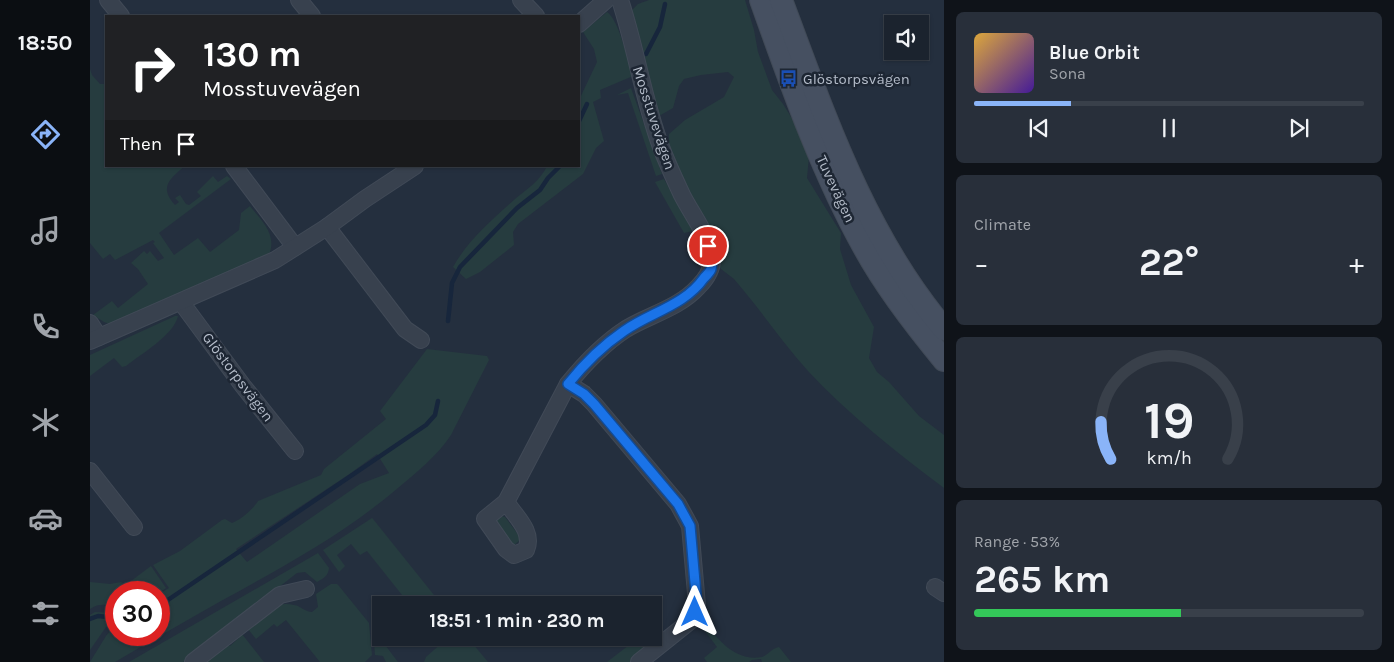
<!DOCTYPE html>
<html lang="en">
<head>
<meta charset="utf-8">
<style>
	:root { --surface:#1b232e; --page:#282f3a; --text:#f1f3f6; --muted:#a0a4aa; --line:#39404a; --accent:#8ab4f8 }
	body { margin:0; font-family:Karla,sans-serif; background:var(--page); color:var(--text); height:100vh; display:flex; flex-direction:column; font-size:19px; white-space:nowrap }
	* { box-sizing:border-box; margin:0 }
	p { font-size:16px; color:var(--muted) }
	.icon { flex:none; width:28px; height:28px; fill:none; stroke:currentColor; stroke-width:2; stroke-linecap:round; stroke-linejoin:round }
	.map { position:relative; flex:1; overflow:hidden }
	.details { display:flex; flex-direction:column; gap:12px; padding:12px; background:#0f1319; width:450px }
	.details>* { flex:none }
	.banner { position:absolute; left:15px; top:15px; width:475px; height:152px; border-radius:0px; box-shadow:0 1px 4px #0004,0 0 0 1px var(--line); background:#202124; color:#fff; overflow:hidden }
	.controls { position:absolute; left:794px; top:15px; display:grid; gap:10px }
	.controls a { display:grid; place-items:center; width:45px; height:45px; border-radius:0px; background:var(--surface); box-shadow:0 1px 4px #0004,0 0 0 1px var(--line); font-size:25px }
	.speed { position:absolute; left:15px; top:581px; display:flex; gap:10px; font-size:25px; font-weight:700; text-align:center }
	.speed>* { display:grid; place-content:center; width:65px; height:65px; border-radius:50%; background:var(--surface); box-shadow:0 1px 4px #0004,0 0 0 1px var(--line); line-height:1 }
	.speed .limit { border:8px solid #d22; background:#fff; color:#111 }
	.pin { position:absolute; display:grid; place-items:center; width:42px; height:42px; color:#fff; margin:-21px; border:2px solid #fff; border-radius:50%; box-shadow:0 1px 5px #0007 }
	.me { position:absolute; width:55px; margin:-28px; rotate:0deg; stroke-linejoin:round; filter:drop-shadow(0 0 4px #0008) }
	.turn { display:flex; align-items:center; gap:18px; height:105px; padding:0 15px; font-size:22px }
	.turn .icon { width:65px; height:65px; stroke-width:2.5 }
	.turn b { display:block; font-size:35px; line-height:42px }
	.then { display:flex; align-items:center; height:48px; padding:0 15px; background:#0003; gap:10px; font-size:19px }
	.big { font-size:38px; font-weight:700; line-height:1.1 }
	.details .tile { flex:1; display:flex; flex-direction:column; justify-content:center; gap:8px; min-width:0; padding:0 18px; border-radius:8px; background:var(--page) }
	.details .dial { align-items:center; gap:0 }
	.dial svg { height:130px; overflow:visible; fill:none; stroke:var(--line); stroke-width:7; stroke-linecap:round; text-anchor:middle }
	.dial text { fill:var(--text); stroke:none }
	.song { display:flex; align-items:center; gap:15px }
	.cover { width:60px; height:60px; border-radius:8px; background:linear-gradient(135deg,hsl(40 70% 55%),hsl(260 70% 35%)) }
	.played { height:5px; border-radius:2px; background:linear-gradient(90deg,var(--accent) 25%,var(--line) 25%) }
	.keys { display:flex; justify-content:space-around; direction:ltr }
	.heat { display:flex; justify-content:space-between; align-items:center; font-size:28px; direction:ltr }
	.charge { height:8px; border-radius:4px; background:linear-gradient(90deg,#34c759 53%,var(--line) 0) }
	.trip { position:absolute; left:282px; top:596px; width:290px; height:50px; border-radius:0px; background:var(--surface); box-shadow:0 1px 4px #0004,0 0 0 1px var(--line); font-weight:700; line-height:50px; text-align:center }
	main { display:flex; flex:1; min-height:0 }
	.tabs { display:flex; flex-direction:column; width:90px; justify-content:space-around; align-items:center; background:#0b0e12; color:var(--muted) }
	.tabs .icon { width:35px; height:35px }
	.tabs .current { color:var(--accent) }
	.tabs b { font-size:22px; color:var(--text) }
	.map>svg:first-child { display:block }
	.green { fill:#263c3f; fill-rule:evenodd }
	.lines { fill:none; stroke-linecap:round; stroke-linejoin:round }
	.stream { stroke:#17263c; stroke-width:4.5 }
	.street-casing { stroke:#414a57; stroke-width:18 }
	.secondary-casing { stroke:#414a57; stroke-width:24 }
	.street { stroke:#38414e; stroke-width:16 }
	.secondary { stroke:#465061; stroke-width:22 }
	.route-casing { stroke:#114b97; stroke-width:12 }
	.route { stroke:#1a73e8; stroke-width:9 }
	.labels { text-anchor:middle; stroke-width:5; stroke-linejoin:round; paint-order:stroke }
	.poi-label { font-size:15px; fill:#b4bcc9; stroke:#1d2633; text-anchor:start }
	.street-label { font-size:15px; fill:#b4bcc9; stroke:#1d2633 }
</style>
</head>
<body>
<main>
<nav class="tabs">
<b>18:50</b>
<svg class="icon current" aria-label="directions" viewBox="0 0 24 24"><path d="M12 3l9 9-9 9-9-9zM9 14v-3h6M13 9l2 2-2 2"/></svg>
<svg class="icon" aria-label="music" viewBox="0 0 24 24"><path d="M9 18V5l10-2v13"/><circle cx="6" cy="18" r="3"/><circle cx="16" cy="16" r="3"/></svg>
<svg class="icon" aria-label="phone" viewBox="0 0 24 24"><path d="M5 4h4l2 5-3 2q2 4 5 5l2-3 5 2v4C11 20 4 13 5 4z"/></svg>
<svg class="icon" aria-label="climate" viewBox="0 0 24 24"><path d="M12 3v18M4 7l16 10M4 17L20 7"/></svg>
<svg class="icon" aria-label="car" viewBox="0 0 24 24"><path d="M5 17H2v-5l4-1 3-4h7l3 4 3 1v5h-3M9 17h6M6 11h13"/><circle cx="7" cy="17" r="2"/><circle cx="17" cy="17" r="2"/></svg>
<svg class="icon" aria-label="filters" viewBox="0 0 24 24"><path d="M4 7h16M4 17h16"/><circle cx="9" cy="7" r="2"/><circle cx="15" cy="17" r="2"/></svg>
</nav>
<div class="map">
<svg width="854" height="662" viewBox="0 0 854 662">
	<rect width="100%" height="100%" fill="#242f3e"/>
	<g class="green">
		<path d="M 559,0 L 655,0 L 664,30 L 668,52 L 682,90 L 693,104 L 706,125 L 719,156 L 717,178 L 751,233 L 750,249 L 761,285 L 784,327 L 779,358 L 787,372 L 799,382 L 829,416 L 854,435 L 854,488 C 806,452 759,415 718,371 C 692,342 670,309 644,279 L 631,269 L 628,265 L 607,208 L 578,146 L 579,134 L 595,120 L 634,97 L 644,77 L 638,72 L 611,75 L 594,79 L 589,86 L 583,108 L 569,116 L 559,87 L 542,10 L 548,4 Z"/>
		<path d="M 517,12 C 529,20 538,61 543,76 L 510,90 L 511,98 L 503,102 L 514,141 L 506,148 L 493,174 L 428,224 L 423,232 L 424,245 L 390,272 L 376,279 L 363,267 C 379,239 401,221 425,199 C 436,190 451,180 457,166 L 489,166 L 489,100 L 507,62 L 504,49 L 493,32 Z"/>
		<path d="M 0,69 L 2,75 L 10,84 L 16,84 L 16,166 L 95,166 C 79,179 69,188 85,205 L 89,202 L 85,198 L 90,195 L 96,204 L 99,205 L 111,196 L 107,192 L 123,176 L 128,182 L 137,176 L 141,179 L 69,233 L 84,255 L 108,238 L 120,252 L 149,230 L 151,213 L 160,206 C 171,220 186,233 180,252 L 177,255 L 20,324 L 14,322 L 3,315 L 22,301 L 28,308 L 58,284 L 48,269 L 41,263 L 54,251 L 57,254 L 60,251 L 68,261 L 74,258 L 63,243 L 65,242 L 63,240 L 25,260 L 20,254 L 13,259 L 0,243 Z"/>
		<path d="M 541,88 L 572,174 L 566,176 L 538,93 L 527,95 Z"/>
		<path d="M 574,179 L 603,231 L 594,233 L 565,182 Z"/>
		<path d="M 85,316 L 88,316 C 84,335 51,354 36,366 L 32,367 L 24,358 L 0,376 L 0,355 Z"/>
		<path d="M 337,349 L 397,356 L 399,360 L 361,435 C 347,456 327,472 308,488 C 254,534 193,567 131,601 C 96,621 60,641 25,662 L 0,662 L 16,636 L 26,624 L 26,635 L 69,635 L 69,594 L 79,588 L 63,565 L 90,551 L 132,520 L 135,519 L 142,523 C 152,519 162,510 168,501 L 231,475 L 234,469 L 296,419 L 290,411 ZM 287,454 L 299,473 L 270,484 L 157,562 L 146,549 L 258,475 Z"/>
		<path d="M 411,516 L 415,517 L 430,537 L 430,540 L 423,546 L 404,520 Z"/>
		<path d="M 282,518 L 283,519 L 352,605 L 320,605 L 277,551 L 270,555 L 261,544 L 247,555 L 255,566 L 249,572 L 233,550 Z"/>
		<path d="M 228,553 L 239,568 C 238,576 234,578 227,582 L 215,572 L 207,573 L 93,662 L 39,662 Z"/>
		<path d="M 61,566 L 76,588 L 69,593 L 42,592 L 41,581 Z"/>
		<path d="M 0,582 L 20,584 L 31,582 L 35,586 L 35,592 L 26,592 L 26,606 C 16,605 9,603 0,609 Z"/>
		<path d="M 241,584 L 247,584 L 249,586 L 279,623 L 282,655 L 275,662 L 230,662 L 196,620 L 187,627 L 184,624 L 166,639 L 154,624 C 170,614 185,600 204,605 C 211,606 215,612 222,612 L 228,607 L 226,594 Z"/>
		<path d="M 5,612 L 26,613 L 17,623 L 16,627 L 0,650 L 0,615 Z"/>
		<path d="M 613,620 C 627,638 644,662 672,657 C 678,655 682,648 689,647 L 701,662 L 672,662 L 671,659 L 662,660 L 659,662 L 617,662 L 614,658 L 627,647 L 609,623 Z"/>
		<path d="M 283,629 L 308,662 L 296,662 L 293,656 L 285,655 Z"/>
		<path d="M 152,634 L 174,662 L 107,662 L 137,644 L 140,646 L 149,638 L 148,637 Z"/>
		<path d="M 350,638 L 378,638 L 398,662 L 334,662 L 336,657 L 353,642 Z"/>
		<path d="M 547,639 L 550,642 L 556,643 L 559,648 L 541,662 L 517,662 Z"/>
	</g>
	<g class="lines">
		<g class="stream">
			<path d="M 556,54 L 570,27 L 575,4"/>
			<path d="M 489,121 L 497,104"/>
			<path d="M 358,321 L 362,283 L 370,267 L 427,208 L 450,190 L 458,178 L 470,166"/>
			<path d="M 69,606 L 336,425 L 345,415 L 348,401"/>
			<path d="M 0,619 L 8,616 L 18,617"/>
		</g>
		<defs>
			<g id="street">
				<path d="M 18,0 L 31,16"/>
				<path d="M 209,0 L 222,16"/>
				<path d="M 431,0 L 446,16"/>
				<path d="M 489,24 L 516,0"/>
				<path d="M 144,166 L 205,247"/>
				<path d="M 237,227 L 315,329 L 331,340"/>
				<path d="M 91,302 L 153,386 L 205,451"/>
				<path d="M 0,323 L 9,337"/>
				<path d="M 0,341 L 185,260 L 237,227 L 275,199 L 325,166"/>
				<path d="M 478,384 L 494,394 L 504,404 L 588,504 L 600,526 L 607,605 L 604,618 L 549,662"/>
				<path d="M 0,471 L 44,527"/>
				<path d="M 416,502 C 426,517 444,532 436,550 L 424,555 L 416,549 L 395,519 L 416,502 L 478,384 C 495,363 513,344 536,329 C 559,315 589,308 608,287 C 616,279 623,269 622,257 C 620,238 601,213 592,195 C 585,180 577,163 571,147 C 553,99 546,48 530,0"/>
				<path d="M 845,587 L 854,593"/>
				<path d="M 103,662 L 190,595 L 216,589"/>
			</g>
			<g id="secondary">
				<path d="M 671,0 C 701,84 731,170 775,249 C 797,289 825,325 854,360"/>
				<path d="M 691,0 C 734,114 774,235 854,329"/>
			</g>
		</defs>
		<use href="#street" class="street-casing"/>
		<use href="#secondary" class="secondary-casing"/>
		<use href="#street" class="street"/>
		<use href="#secondary" class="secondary"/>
	</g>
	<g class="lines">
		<defs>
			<path id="route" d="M 605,612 L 607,605 L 600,526 L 588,504 L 504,404 L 494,394 L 478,384 C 494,364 512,346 534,331 C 561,312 594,306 614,278 C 617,275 620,272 621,269 C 623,261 621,254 618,246"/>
		</defs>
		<use href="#route" class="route-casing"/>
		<use href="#route" class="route"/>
	</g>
	<defs>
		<symbol id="bus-bare" viewBox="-9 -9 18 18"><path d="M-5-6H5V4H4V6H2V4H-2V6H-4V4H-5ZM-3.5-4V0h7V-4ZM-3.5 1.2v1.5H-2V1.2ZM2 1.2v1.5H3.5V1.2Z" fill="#1a4fb4" stroke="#1d2633" stroke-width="2.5" paint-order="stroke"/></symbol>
	</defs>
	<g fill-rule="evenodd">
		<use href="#bus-bare" x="686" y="66" width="25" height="25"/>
	</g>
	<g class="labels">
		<g class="poi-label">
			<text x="713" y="84">Glöstorpsvägen</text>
		</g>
		<g class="street-label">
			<text transform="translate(564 118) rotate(72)" y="5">Mosstuvevägen</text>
			<text transform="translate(746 189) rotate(65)" y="5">Tuvevägen</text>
			<text transform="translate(148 377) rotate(53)" y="5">Glöstorpsvägen</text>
		</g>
	</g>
</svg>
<div class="controls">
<a><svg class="icon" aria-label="sound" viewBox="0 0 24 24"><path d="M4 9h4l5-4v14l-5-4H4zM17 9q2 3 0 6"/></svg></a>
</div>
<div class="speed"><div class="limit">30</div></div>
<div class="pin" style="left:618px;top:246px;background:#d93025"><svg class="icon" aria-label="arrive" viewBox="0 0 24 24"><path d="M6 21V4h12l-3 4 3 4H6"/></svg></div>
<svg class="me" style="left:605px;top:612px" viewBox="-20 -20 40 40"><path d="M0-17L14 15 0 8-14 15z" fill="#1a73e8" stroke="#fff" stroke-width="4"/></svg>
<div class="trip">18:51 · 1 min · 230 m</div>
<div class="banner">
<div class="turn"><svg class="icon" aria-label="right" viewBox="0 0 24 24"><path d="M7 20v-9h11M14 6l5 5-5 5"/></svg><div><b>130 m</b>Mosstuvevägen</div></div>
<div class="then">Then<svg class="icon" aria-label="arrive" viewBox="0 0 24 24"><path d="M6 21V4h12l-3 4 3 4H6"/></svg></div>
</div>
</div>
<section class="details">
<div class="tile">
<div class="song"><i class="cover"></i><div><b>Blue Orbit</b><p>Sona</p></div></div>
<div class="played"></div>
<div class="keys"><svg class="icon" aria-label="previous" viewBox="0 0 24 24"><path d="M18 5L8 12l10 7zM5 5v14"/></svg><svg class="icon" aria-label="pause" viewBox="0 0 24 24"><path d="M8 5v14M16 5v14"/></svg><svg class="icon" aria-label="next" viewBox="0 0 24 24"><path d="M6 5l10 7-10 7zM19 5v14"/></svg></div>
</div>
<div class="tile"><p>Climate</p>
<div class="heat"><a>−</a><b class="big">22°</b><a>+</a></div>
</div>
<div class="tile dial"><svg viewBox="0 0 100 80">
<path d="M14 69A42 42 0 1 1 86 69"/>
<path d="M14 69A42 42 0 0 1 8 46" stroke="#8ab4f8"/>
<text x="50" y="56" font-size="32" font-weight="700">19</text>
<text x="50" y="72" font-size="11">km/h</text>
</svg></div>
<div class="tile"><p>Range · 53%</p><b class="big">265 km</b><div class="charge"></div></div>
</section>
</main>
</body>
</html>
